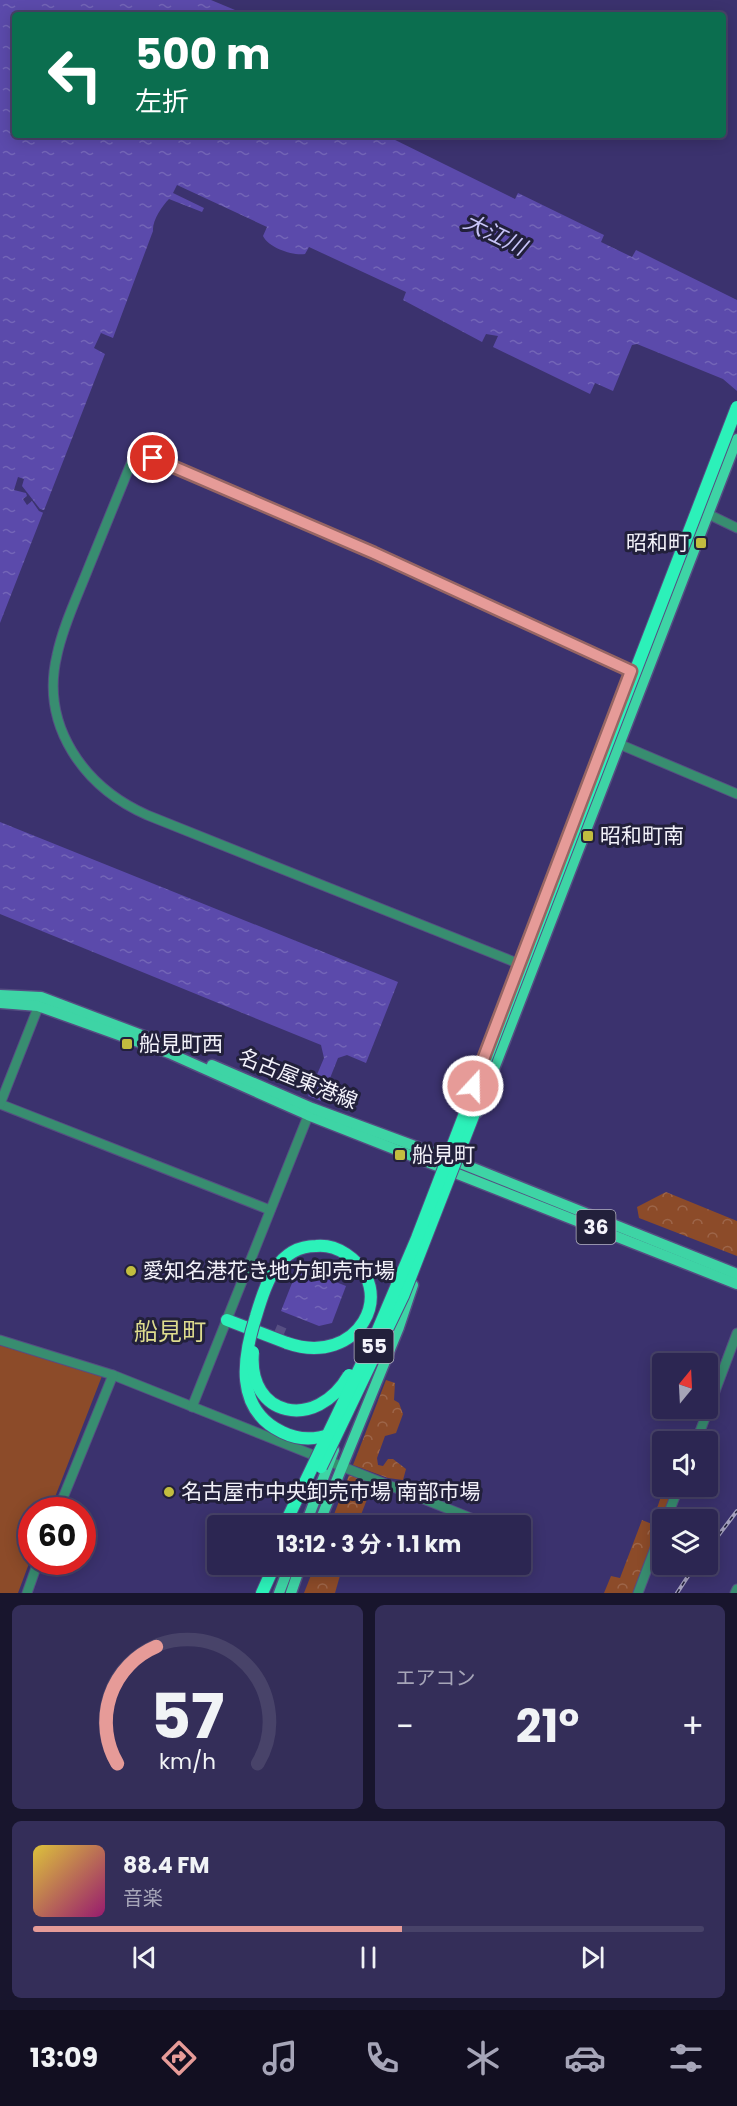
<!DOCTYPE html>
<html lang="ja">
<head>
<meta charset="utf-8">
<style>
	:root { --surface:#2c2652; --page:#342e59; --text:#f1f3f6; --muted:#a6a5b8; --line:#484369; --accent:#e69b98 }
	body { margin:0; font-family:Poppins,"Noto Sans JP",sans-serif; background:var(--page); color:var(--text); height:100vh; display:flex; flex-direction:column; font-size:22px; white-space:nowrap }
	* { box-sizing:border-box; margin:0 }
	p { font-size:20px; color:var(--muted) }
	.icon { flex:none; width:33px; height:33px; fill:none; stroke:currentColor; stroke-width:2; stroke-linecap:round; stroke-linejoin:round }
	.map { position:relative; height:1593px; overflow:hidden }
	.sheet { display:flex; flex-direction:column; gap:12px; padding:12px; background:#18152d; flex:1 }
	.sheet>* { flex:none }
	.banner { position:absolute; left:12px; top:12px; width:714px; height:126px; border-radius:6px; box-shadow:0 3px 15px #0003,0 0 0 2px var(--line); background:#0b6e4f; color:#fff; overflow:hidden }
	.needle { width:39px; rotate:18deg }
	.fabs { position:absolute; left:652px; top:1353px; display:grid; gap:12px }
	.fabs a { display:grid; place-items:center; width:66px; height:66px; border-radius:6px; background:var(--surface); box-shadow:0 3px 15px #0003,0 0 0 2px var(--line); font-size:30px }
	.speed { position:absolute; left:18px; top:1497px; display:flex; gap:12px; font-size:30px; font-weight:700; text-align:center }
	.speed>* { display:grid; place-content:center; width:78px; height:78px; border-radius:50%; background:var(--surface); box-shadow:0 3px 15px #0003,0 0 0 2px var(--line); line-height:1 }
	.speed .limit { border:9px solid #d22; background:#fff; color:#111 }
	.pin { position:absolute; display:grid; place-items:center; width:51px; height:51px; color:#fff; margin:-26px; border:3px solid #fff; border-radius:50%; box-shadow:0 2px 6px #0007 }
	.me { position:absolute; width:66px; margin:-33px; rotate:21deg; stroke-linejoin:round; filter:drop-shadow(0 0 4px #0008) }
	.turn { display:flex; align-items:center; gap:21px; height:126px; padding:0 24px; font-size:27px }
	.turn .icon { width:78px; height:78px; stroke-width:2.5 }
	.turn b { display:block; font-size:42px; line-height:51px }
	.big { font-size:45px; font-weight:700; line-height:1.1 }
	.sheet .card { flex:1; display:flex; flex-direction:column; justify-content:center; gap:9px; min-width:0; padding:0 21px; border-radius:9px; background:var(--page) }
	.sheet .dial { align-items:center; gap:0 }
	.dial svg { height:156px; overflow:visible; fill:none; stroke:var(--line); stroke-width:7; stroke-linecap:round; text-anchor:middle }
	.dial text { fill:var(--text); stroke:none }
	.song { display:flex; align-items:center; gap:18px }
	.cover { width:72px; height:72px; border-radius:9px; background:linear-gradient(135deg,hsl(50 70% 55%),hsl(320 70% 35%)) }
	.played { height:6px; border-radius:3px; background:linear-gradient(90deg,var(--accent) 55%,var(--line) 55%) }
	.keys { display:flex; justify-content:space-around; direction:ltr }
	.heat { display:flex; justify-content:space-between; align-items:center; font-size:33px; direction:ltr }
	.sheet .tiles { flex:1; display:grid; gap:12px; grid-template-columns:1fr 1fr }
	.card:last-child { grid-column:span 2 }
	.trip { position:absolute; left:207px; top:1515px; width:324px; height:60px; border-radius:6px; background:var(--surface); box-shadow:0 3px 15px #0003,0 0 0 2px var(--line); font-weight:700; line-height:60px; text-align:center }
	.tab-bar { display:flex; height:96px; justify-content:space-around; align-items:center; background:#120f21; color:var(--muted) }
	.tab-bar .icon { width:42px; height:42px }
	.tab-bar .selected { color:var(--accent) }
	.tab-bar b { font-size:27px; color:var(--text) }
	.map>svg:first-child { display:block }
	.forest { fill:url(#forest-crowns) }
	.park { fill:#8c4b29 }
	.water { fill:url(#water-ripples) }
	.pier { fill:#3b326e }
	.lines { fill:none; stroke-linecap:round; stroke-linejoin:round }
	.highway-tunnel { stroke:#574f83; stroke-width:12; stroke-dasharray:12 6; stroke-linecap:butt }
	.minor-casing { stroke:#554d82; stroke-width:11 }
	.major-casing { stroke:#554d82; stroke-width:13 }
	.highway-casing { stroke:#554d82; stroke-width:14 }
	.minor { stroke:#388d70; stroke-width:9 }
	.major { stroke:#3ed4a5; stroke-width:10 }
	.highway { stroke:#2cf1b9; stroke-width:12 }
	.rail-casing { stroke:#a5a1bf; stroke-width:4 }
	.rail { stroke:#22203b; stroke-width:1.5; stroke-dasharray:4.5; stroke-linecap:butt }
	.highway-bridge-casing { stroke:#554d82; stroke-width:14; stroke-linecap:butt }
	.highway-bridge { stroke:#2cf1b9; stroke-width:12 }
	.route-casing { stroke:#966563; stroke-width:15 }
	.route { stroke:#e69b98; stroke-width:10 }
	.poi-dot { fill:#c2bd3f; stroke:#22203b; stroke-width:2 }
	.labels { text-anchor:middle; stroke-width:6; stroke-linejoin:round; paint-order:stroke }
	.shield { fill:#22203b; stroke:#b4b3c1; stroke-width:1.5 }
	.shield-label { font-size:20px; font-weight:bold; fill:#f3f2fa }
	.poi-label { font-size:21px; fill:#f3f2fa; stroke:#22203b; text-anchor:start }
	.street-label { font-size:21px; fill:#f3f2fa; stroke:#22203b }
	.water-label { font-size:22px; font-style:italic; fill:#c7c4f8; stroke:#22203b }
	.quarter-label { font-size:24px; fill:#dedc8e; stroke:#22203b }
</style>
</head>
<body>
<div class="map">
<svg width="737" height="1593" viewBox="0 0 737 1593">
	<defs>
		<pattern id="forest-crowns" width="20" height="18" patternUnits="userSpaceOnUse" patternTransform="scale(1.5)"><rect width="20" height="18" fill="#8c4b29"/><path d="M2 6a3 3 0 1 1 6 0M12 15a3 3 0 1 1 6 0" fill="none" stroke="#9d6549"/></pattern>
		<pattern id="water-ripples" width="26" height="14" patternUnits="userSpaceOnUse" patternTransform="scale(1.5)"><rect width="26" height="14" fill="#5b4aab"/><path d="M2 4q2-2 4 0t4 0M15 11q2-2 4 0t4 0" fill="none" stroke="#7365b7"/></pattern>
	</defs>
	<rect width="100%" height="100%" fill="#3b326e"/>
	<g class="forest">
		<path d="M 666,1192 L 737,1221 L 737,1256 L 639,1218 L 637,1207 Z"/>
		<path d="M 386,1380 L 395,1383 L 394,1400 L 399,1403 L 403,1414 L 396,1433 L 385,1436 L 377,1458 L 378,1465 L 383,1466 L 388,1459 L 393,1459 L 406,1469 L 403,1480 L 388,1478 L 353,1465 Z"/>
		<path d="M 349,1475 L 373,1484 L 357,1525 L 330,1525 Z"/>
		<path d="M 664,1487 L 675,1487 L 633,1593 L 604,1593 L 611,1576 L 620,1578 L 642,1520 L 652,1524 Z"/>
		<path d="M 315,1565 L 343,1565 L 335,1593 L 304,1593 Z"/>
	</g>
	<path class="park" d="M 0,1344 L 102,1376 L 50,1510 L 32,1510 L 31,1558 L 18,1593 L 0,1593 Z"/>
	<g class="water">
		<path d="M 0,0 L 211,0 L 235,10 L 233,15 L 15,15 L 15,135 L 385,135 L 515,199 L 518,193 L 604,235 L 601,242 L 632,257 L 636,250 L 737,300 L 737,391 L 723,379 L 637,344 L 632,345 L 613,391 L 595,383 L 590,394 L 493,347 L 498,336 L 486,334 L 482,342 L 403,300 L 406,292 L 309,247 L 305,254 C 293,256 269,248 263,236 L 267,227 L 177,185 L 173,193 L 204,208 L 202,212 L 169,199 C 162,206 152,221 153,231 L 113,338 L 101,333 L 94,348 L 105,354 L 0,623 Z"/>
		<path d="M 0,822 L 398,982 L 366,1063 L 347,1055 L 338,1058 L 321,1101 L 308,1096 L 324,1058 L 321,1045 L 0,914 Z"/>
		<path d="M 306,1270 L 346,1286 L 332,1323 L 319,1326 L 281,1311 L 294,1278 Z"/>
	</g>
	<path class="pier" d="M 18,477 L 24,479 L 22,486 L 40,509 L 47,511 L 46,514 L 39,511 L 32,501 L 27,505 L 23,499 L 27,496 L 26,493 L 14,490 Z"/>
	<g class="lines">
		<path class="highway-tunnel" d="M 275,1330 L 284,1334"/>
		<defs>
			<g id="minor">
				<path d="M 708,514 L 737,528"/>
				<path d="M 619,744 L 737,794"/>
				<path d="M 527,967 L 147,815 C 84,787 40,726 57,655 C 63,626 77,597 88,569 C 104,530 120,490 136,451 L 374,553 L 641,674"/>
				<path d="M 0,1104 L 270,1210"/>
				<path d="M 0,1104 L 41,1000"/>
				<path d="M 0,1340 L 113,1375 L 491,1526"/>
				<path d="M 192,1407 L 310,1111"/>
				<path d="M 696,1442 L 737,1333"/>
				<path d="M 58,1510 L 113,1375"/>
				<path d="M 666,1520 L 679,1486"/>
				<path d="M 520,1537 L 524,1539"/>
				<path d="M 27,1593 L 38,1562"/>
				<path d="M 638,1593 L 663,1527"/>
				<path d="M 735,1593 L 737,1589"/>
			</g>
			<g id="major">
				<path d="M 0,995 L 41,997 L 168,1045"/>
				<path d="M 0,1003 L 38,1006 L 169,1053 L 308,1115 L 737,1284"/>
				<path d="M 212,1065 L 312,1108 L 458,1162 L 737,1274"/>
				<path d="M 477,1113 L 737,439"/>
				<path d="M 305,1526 L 334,1450"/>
				<path d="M 318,1526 L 399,1327 L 413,1285"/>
				<path d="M 279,1593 L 290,1564"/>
				<path d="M 291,1593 L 301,1564"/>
			</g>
			<g id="highway">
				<path d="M 227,1320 L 287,1343"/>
				<path d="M 262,1593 L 275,1564"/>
			</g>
		</defs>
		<use href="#minor" class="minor-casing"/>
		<use href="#major" class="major-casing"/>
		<use href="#highway" class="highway-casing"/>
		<use href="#minor" class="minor"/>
		<use href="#major" class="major"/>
		<use href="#highway" class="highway"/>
		<defs>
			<g id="rail">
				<path d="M 708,1549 L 737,1511"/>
				<path d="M 677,1593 L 696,1564"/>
			</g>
		</defs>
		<use href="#rail" class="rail-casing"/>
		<use href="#rail" class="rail"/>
		<defs>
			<g id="highway-bridge">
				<path d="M 287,1343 C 359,1368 400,1290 346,1254 C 337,1248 326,1245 316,1246 C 277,1246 265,1285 256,1316 C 243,1357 234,1409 282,1432 C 298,1440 315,1440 331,1434"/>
				<path d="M 253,1352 C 247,1417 316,1432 349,1375"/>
				<path d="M 321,1467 L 403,1296 L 477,1106"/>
				<path d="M 284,1526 L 377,1332 L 417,1238 L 737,407"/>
			</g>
		</defs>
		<use href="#highway-bridge" class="highway-bridge-casing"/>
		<use href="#highway-bridge" class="highway-bridge"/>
	</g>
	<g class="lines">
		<defs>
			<path id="route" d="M 153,458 L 374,553 L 631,671 L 473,1086"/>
		</defs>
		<use href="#route" class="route-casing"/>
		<use href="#route" class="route"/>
	</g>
	<g class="poi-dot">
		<rect x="695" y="537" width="12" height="12" rx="3"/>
		<rect x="582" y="830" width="12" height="12" rx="3"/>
		<rect x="121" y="1038" width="12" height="12" rx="3"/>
		<rect x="394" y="1149" width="12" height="12" rx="3"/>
		<circle cx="131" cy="1271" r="6"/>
		<circle cx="169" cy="1492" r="6"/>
	</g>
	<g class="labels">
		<g class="shield">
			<rect x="576.5" y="1210" width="39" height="34" rx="4.5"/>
			<rect x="354.5" y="1329" width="39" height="34" rx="4.5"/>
		</g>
		<g class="shield-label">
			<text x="596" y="1234">36</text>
			<text x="374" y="1353">55</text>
		</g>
		<g class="poi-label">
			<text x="689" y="550" text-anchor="end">昭和町</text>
			<text x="600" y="843">昭和町南</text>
			<text x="139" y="1051">船見町西</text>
			<text x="412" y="1162">船見町</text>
			<text x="143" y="1278">愛知名港花き地方卸売市場</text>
			<text x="181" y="1499">名古屋市中央卸売市場 南部市場</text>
		</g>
		<g class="street-label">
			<text transform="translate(298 1079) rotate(22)" y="7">名古屋東港線</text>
		</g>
		<g class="water-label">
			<text transform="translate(495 234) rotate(26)" y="8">大江川</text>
		</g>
		<g class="quarter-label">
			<text x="170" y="1340">船見町</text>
		</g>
	</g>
</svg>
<div class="fabs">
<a><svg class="needle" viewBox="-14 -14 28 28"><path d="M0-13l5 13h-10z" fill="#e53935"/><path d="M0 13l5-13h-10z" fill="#a6a5b8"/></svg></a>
<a><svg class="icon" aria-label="sound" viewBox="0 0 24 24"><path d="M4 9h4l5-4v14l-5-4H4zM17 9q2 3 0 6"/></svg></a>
<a><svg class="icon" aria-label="layers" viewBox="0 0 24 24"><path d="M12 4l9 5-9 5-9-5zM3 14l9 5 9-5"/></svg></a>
</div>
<div class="speed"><div class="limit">60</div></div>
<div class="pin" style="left:153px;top:458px;background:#d93025"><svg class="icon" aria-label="arrive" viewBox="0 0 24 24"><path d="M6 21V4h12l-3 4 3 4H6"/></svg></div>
<svg class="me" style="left:473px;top:1086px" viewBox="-20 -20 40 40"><circle r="17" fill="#e69b98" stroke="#fff" stroke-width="3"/><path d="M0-11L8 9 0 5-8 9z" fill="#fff"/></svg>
<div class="trip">13:12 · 3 分 · 1.1 km</div>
<div class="banner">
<div class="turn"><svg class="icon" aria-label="left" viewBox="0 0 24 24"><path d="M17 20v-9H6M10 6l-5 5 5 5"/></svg><div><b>500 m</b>左折</div></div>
</div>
</div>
<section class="sheet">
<div class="tiles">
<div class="card dial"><svg viewBox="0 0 100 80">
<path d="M14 69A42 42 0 1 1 86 69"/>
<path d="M14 69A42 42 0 0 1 34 9" stroke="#e69b98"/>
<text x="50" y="56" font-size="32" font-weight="700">57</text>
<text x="50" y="72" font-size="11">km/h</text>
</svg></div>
<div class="card"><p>エアコン</p>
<div class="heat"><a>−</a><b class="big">21°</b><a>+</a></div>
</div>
<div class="card">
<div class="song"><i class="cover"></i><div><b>88.4 FM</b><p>音楽</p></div></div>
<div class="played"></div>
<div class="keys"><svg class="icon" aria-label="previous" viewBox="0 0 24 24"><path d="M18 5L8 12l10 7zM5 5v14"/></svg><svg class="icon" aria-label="pause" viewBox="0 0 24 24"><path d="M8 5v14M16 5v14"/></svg><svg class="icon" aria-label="next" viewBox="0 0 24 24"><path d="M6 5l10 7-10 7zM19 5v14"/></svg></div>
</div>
</div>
</section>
<nav class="tab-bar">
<b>13:09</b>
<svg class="icon selected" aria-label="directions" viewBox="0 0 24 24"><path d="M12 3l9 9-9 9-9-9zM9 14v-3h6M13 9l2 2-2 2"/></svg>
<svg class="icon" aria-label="music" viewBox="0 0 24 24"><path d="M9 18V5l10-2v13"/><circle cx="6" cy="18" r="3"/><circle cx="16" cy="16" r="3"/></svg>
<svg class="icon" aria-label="phone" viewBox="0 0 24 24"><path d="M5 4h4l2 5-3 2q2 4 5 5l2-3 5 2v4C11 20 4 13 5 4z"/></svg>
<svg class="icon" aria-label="climate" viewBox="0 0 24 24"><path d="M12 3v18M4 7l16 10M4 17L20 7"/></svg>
<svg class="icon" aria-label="car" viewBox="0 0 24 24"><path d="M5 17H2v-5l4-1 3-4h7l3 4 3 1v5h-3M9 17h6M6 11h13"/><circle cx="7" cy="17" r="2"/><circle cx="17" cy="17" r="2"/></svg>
<svg class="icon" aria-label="filters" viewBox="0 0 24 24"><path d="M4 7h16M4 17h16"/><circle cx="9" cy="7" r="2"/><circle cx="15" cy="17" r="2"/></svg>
</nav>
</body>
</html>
